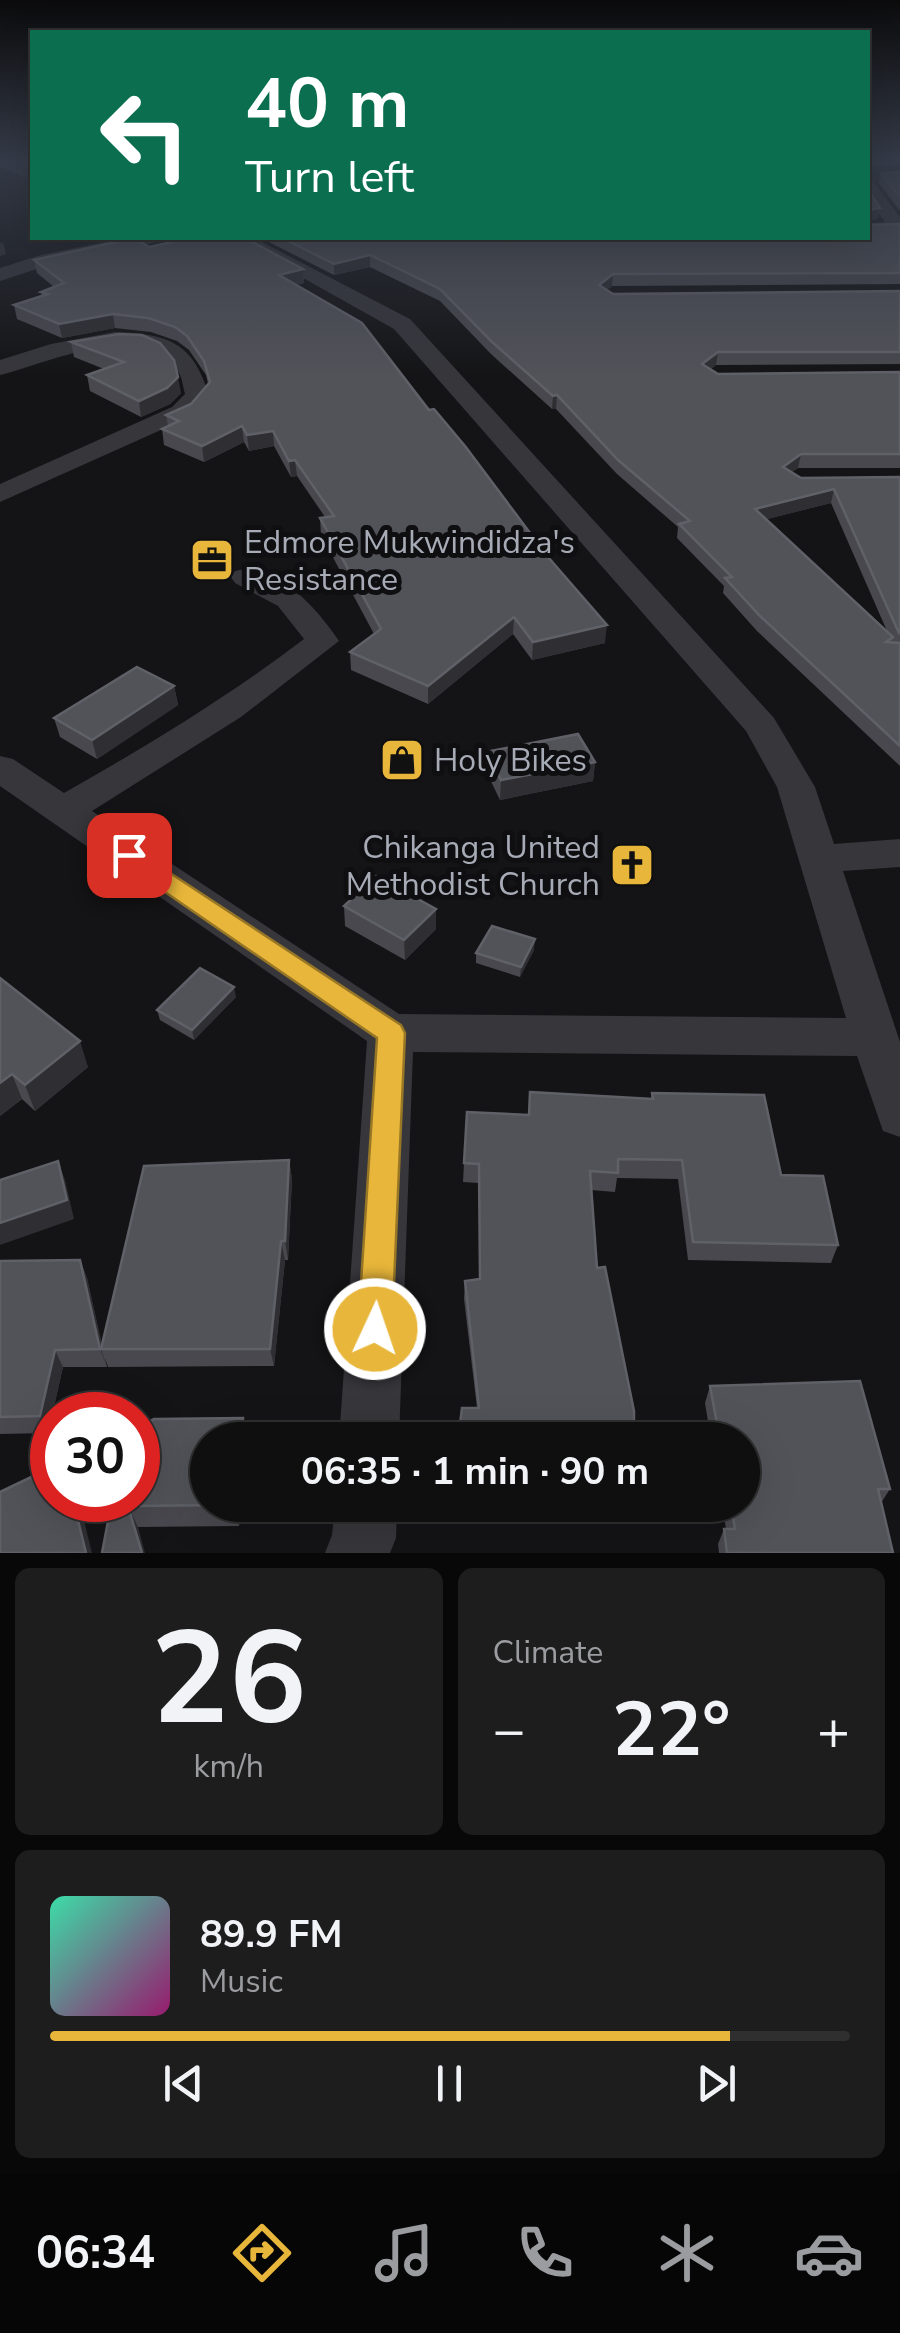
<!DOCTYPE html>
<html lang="en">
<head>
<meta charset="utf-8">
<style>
	:root { --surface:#0f0f10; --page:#1d1d1e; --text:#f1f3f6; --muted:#9b9c9f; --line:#2f2f30; --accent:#e8b63a }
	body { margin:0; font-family:"Nunito Sans",sans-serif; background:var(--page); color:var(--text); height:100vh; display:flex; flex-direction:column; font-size:38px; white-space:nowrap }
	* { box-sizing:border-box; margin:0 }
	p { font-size:32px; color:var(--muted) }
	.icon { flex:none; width:55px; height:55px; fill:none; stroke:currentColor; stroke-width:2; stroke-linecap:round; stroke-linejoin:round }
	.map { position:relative; height:1553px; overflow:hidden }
	.drawer { display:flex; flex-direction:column; gap:15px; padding:15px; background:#080809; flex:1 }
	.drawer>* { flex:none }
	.guide { position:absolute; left:30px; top:30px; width:840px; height:210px; border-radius:0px; box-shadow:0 10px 40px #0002,0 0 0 2px var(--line); background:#0b6e4f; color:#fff; overflow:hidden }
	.speed { position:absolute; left:30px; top:1392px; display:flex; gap:20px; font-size:50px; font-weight:700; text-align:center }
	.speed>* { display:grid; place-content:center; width:130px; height:130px; border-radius:50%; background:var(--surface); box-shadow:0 10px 40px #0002,0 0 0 2px var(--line); line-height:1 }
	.speed .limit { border:15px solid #d22; background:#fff; color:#111 }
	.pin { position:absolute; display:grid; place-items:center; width:85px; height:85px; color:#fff; margin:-42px; border-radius:20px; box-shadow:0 5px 15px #0006 }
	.me { position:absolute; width:110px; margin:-55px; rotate:3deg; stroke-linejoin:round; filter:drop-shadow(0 0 8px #0008) }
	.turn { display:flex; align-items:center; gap:35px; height:210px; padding:0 50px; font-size:45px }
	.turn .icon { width:130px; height:130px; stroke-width:2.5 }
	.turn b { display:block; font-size:70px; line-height:85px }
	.big { font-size:75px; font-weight:700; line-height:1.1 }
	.drawer .card { flex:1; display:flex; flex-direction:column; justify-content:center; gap:15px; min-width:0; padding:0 35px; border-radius:15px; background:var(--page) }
	.drawer .dial { align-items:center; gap:0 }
	.dial b { font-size:130px; line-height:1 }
	.song { display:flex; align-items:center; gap:30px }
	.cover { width:120px; height:120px; border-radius:15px; background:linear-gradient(135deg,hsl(160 70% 55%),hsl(320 70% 35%)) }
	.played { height:10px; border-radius:5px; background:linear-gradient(90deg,var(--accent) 85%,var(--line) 85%) }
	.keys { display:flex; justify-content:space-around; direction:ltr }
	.heat { display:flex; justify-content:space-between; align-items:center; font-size:55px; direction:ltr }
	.drawer .tiles { flex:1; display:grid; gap:15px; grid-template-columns:1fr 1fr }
	.card:last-child { grid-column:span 2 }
	.trip { position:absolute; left:190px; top:1422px; width:570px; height:100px; border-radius:50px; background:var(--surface); box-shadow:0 10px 40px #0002,0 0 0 2px var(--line); font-weight:700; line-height:100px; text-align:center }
	.menu { display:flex; height:160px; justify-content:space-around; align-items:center; background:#060606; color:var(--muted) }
	.menu .icon { width:70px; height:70px }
	.menu .active { color:var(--accent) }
	.menu b { font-size:45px; color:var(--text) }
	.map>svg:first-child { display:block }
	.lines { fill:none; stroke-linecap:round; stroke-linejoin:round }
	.minor { fill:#36363b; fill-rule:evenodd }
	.wall { fill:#48484e; fill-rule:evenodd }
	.shaded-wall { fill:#2f2f33 }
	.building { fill:#525359; stroke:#606168; stroke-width:2.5 }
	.route { fill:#e8b63a; stroke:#977626; stroke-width:2.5 }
	.labels { text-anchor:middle; stroke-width:10; stroke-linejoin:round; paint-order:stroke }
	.poi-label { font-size:32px; fill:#a7abb6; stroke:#0f0f11; text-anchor:start }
</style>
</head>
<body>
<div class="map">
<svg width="900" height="1553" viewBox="0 0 900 1553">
	<rect width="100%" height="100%" fill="#141416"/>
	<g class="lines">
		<g class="minor">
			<path d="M 868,182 L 874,183 L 900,217 L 900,232 L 868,233 L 868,223 L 885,222 L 868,198 Z"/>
			<path d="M 125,238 L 159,238 L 157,242 L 46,266 L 0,281 L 0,268 L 41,255 Z"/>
			<path d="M 232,238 L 254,238 L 410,319 L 774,718 L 815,787 L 834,844 L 900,839 L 900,867 L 843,871 L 900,1042 L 900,1137 L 883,1131 L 857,1056 L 413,1052 L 399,1440 L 339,1440 L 367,1041 L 0,786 L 0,756 L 13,759 L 64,793 C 147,746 228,697 304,639 L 278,606 L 235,583 L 231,577 L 235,571 C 276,560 319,611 339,641 L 241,717 L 92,811 L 399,1014 L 846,1018 L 777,787 L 746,731 L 394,329 Z"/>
			<path d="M 115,332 C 168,334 193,342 209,395 L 190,417 L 0,502 L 0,484 L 172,407 L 185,394 C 183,387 182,377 178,371 C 152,315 41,365 0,375 L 0,360 L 51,344 Z"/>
			<path d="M 335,1505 L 397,1505 L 396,1538 L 390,1553 L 325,1553 L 332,1535 Z"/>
		</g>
	</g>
	<g class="wall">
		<path d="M 0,160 L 32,160 L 24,177 L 0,167 Z"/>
		<path d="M 868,160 L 900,160 L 900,166 L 868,167 Z"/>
		<path d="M 900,172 L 900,211 L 879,183 L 881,173 Z"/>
		<path d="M 868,189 L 880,208 L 878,219 L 868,220 L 868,225 L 900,224 L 900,284 L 612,286 L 607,290 L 613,294 L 900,291 L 900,364 L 716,365 L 711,369 L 718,374 L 900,372 L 900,468 L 798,468 L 792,472 L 801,478 L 900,477 L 900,766 L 757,631 L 723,593 L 724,586 L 677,538 L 678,527 L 617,474 L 556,409 L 552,409 L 491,354 L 440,301 L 370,267 L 334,275 L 261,238 L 868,238 ZM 831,503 L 887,631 L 767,519 Z"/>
		<path d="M 149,247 L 303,269 L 304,283 L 296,285 L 605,643 L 532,660 L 513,634 L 428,704 L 351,670 L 350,652 L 374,634 L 321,535 L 320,518 L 325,517 L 297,476 L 291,477 L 274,446 L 249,451 L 244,442 L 204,462 L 164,445 L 162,429 L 168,426 L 166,415 L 191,404 L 208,384 L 206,375 L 189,350 L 177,341 L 151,332 L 115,328 L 62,338 L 17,319 L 14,305 L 42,296 L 41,292 L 54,287 L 37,273 L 34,260 Z"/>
		<path d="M 119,334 L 181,393 L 170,404 L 141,417 L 90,391 L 87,375 L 104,369 L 74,357 L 71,342 Z"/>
		<path d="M 174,686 L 178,705 L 97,759 L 60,737 L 54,718 Z"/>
		<path d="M 486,752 L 595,762 L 593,781 L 500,800 L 486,771 Z"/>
		<path d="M 344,906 L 436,929 L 405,960 L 345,926 Z"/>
		<path d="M 534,950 L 520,977 L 476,963 L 476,953 Z"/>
		<path d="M 0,978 L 88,1067 L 35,1111 L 22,1099 L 0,1116 Z"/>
		<path d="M 236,997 L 194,1040 L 160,1020 L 157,1010 Z"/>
		<path d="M 652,1093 L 781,1175 L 838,1245 L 831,1263 L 688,1260 L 678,1179 L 617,1178 L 615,1192 L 591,1190 L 597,1268 L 634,1411 L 477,1408 L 464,1299 L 465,1281 L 479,1279 L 479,1183 L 463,1182 L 464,1163 L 528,1115 L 651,1099 Z"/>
		<path d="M 289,1160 L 292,1179 L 288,1260 L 285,1260 L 274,1366 L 108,1367 L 105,1358 L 107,1367 L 63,1367 L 48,1433 L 0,1434 L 0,1261 L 80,1260 L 87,1278 L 102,1346 Z"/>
		<path d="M 710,1386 L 890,1489 L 881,1503 L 893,1553 L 719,1553 L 718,1544 L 724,1529 L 726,1529 L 722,1505 L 742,1505 L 742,1440 L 711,1440 L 705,1403 Z"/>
		<path d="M 243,1418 L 249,1440 L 208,1440 L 242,1505 L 239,1526 L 138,1527 L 102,1553 L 154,1419 Z"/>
		<path d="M 451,1505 L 633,1505 L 630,1517 L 451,1524 Z"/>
	</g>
	<g class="shaded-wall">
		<path d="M 32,164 L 32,175 L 24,177 L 22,166 Z"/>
		<path d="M 880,208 L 878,219 L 868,220 L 868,210 Z"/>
		<path d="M 3,242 L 6,254 L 0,256 L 0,243 Z"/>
		<path d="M 370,255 L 370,267 L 334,275 L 334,264 Z"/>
		<path d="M 303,269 L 304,283 L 280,288 L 279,275 Z"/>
		<path d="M 613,274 L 612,286 L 598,297 L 599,285 Z"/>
		<path d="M 113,314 L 115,328 L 62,338 L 59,324 Z"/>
		<path d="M 718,352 L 716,365 L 700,377 L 702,364 Z"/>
		<path d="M 178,377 L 181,393 L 170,404 L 141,417 L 139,401 Z"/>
		<path d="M 557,395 L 556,409 L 552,409 L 553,396 Z"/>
		<path d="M 242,426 L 244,442 L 204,462 L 202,446 Z"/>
		<path d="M 273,431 L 274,446 L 249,451 L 247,435 Z"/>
		<path d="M 801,454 L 798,468 L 780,481 L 783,467 Z"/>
		<path d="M 295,460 L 297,476 L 291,477 L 289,461 Z"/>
		<path d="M 834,489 L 831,503 L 752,523 L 755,509 Z"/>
		<path d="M 514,617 L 513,634 L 428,704 L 428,686 Z"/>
		<path d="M 607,625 L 605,643 L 532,660 L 533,642 Z"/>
		<path d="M 174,686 L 178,705 L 97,759 L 92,740 Z"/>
		<path d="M 595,762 L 593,781 L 500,800 L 501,780 Z"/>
		<path d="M 436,909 L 436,929 L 405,960 L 404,940 Z"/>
		<path d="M 535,939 L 534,950 L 520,977 L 521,967 Z"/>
		<path d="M 234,987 L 236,997 L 194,1040 L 192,1030 Z"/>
		<path d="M 80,1041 L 88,1067 L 35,1111 L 25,1085 Z"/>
		<path d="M 12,1074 L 22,1099 L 0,1116 L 0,1083 Z"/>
		<path d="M 289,1160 L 292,1179 L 288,1260 L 285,1241 Z"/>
		<path d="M 58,1161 L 65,1180 L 74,1219 L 0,1245 L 0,1223 Z"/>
		<path d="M 281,1241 L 285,1260 L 274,1366 L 270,1349 Z"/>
		<path d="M 80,1260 L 87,1278 L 103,1349 L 101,1349 L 107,1367 L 100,1349 Z"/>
		<path d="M 55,1350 L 63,1367 L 48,1433 L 40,1416 Z"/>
		<path d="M 243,1418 L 249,1440 L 241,1440 Z"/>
		<path d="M 73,1500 L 79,1500 L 92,1553 L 86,1553 Z"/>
		<path d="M 233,1505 L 242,1505 L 239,1526 Z"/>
		<path d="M 128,1506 L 138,1527 L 145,1553 L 142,1553 Z"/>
	</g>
	<g class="building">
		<path d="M 6,160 L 32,160 L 32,164 L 22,166 Z"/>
		<path d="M 900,172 L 900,197 L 881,173 Z"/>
		<path d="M 868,189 L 880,208 L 868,210 L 868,225 L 900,224 L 900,273 L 613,274 L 599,285 L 613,294 L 900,291 L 900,352 L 718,352 L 702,364 L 718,374 L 900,372 L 900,454 L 801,454 L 783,467 L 801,478 L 900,477 L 900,632 L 899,633 L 834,489 L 755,509 L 893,637 L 886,642 L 900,643 L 900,746 L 760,616 L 725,578 L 732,577 L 679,524 L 690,521 L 618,460 L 557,395 L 553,396 L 491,341 L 440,289 L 370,255 L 334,264 L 282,238 L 868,238 Z"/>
		<path d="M 134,238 L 149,247 L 190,238 L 245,238 L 303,269 L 279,275 L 362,323 L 429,410 L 434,409 L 465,446 L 548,557 L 607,625 L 533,642 L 514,617 L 428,686 L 350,652 L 381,629 L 320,518 L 334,516 L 295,460 L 289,461 L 273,431 L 247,435 L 242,426 L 202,446 L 162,429 L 179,421 L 166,415 L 191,404 L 210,382 L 204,361 L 187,336 L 175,327 L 148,318 L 113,314 L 59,324 L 14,305 L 48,294 L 41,292 L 64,283 L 34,260 Z"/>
		<path d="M 119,334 L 142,335 L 160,343 L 174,360 L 178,377 L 167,388 L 139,401 L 87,375 L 124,362 L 71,342 Z"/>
		<path d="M 137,667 L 174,686 L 92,740 L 54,718 Z"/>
		<path d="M 578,734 L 595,762 L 501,780 L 486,752 Z"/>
		<path d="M 376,876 L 436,909 L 404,940 L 344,906 Z"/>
		<path d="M 492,926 L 535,939 L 521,967 L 476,953 Z"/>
		<path d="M 200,968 L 234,987 L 192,1030 L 157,1010 Z"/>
		<path d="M 0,978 L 80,1041 L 25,1085 L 12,1074 L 0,1083 Z"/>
		<path d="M 530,1092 L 653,1099 L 652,1093 L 764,1095 L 781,1175 L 823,1176 L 838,1245 L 693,1242 L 682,1160 L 618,1159 L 618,1173 L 590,1171 L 597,1268 L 605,1267 L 634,1411 L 634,1440 L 458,1440 L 462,1408 L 479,1408 L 465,1281 L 480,1279 L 479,1164 L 464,1163 L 467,1112 L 529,1115 Z"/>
		<path d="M 289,1160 L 285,1241 L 281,1241 L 270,1349 L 101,1349 L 144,1166 Z"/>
		<path d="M 58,1161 L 67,1200 L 0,1223 L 0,1180 Z"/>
		<path d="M 80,1260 L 100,1349 L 55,1350 L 40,1416 L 0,1417 L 0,1261 Z"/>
		<path d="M 860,1381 L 890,1489 L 878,1489 L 893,1553 L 727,1553 L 724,1529 L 735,1529 L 731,1505 L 742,1505 L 742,1440 L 720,1440 L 710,1386 Z"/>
		<path d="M 243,1418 L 241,1440 L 208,1440 L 208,1505 L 233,1505 L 128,1506 L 142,1553 L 102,1553 L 112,1500 L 138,1500 L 138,1427 L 154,1419 Z"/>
		<path d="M 50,1468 L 52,1468 L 52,1500 L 73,1500 L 86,1553 L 0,1553 L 0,1492 Z"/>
		<path d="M 451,1505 L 529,1505 L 451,1508 Z"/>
	</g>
	<linearGradient id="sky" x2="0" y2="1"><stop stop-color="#0b0b0c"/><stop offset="0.42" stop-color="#343a47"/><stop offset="1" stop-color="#343a47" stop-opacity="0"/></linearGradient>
	<rect width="900" height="377" fill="url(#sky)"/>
	<path class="route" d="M 129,846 L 401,1025 L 405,1033 L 392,1329 L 387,1341 L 375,1346 L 363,1341 L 358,1329 L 377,1038 L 120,861 L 117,855 Z"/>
	<defs>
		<symbol id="office-square" viewBox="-11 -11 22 22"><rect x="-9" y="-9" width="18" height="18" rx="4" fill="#e8b63a" stroke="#0f0f11"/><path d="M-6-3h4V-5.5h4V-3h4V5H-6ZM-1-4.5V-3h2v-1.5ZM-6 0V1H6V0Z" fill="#111"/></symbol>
		<symbol id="shop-square" viewBox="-11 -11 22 22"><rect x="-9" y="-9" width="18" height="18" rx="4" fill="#e8b63a" stroke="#0f0f11"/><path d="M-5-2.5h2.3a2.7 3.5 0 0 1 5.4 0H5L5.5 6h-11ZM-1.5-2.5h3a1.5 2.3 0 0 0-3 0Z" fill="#111"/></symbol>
		<symbol id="church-square" viewBox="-11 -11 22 22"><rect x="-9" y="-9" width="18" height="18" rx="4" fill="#e8b63a" stroke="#0f0f11"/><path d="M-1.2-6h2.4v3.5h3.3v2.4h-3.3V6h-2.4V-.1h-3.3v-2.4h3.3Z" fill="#111"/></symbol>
	</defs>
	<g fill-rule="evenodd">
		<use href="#office-square" x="187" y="535" width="50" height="50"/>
		<use href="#shop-square" x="377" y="735" width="50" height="50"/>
		<use href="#church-square" x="607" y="840" width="50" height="50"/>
	</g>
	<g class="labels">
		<g class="poi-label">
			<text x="244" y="553">Edmore Mukwindidza's<tspan x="244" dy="37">Resistance</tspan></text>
			<text x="434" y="771">Holy Bikes</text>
			<text x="600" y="858" text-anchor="end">Chikanga United<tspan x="600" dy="37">Methodist Church</tspan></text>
		</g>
	</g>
</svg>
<div class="speed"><div class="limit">30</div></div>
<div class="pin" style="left:129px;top:855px;background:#d93025"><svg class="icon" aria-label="arrive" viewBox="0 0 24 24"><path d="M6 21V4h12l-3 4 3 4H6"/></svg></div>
<svg class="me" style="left:375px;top:1329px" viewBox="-20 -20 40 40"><circle r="17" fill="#e8b63a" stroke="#fff" stroke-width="3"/><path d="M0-11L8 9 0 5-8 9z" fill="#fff"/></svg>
<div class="trip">06:35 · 1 min · 90 m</div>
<div class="guide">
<div class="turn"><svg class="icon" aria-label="left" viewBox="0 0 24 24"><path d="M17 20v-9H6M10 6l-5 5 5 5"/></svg><div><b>40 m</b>Turn left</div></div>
</div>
</div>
<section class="drawer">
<div class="tiles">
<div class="card dial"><b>26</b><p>km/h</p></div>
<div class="card"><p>Climate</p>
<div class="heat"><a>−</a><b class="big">22°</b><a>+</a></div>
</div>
<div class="card">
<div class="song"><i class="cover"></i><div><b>89.9 FM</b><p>Music</p></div></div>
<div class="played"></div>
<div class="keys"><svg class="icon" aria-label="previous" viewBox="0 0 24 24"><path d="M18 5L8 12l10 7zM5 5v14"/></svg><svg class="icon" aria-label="pause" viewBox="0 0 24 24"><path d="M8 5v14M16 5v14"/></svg><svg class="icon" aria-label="next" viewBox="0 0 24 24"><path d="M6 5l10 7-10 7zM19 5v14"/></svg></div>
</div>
</div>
</section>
<nav class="menu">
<b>06:34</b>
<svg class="icon active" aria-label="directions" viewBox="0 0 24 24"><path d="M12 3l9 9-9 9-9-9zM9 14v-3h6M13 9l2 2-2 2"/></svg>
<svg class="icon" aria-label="music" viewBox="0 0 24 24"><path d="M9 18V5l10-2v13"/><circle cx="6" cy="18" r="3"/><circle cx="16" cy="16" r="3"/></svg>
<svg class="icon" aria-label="phone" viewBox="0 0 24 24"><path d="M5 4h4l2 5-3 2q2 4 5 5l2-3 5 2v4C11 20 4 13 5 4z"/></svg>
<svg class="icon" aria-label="climate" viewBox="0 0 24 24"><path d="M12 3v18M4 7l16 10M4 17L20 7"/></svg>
<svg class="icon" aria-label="car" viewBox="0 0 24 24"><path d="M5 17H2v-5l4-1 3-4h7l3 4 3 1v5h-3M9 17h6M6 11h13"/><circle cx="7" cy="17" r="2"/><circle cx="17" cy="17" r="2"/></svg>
</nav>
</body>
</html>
